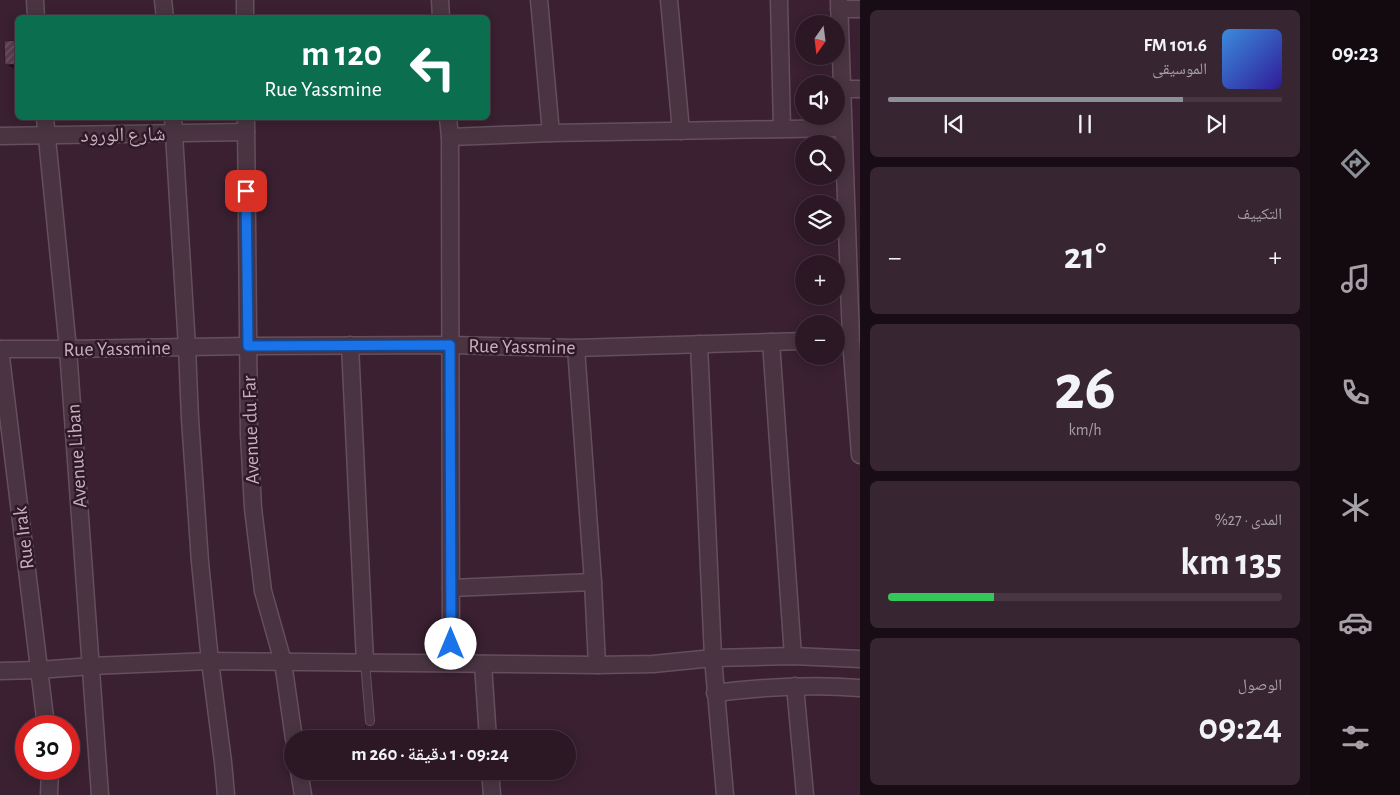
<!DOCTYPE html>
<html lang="ar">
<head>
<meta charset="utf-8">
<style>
	:root { --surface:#2c1825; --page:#382532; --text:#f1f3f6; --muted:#a6a0a7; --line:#483742; --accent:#8c9099 }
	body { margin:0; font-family:"Alegreya Sans","Noto Naskh Arabic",sans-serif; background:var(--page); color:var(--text); direction:rtl; height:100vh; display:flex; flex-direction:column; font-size:19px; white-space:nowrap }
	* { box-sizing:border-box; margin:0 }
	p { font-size:16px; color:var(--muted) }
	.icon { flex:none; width:28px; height:28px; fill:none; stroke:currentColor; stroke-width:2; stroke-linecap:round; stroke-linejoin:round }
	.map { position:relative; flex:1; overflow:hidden; direction:ltr }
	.drawer { display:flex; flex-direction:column; gap:10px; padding:10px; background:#180d14; width:450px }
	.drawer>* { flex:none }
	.hud { position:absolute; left:15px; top:15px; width:475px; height:105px; border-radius:8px; box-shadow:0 2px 12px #0003,0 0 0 1px var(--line); direction:rtl; background:#0b6e4f; color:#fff; overflow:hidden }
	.needle { width:32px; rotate:194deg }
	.tools { position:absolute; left:795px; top:15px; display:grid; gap:10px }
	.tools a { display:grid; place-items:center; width:50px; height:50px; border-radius:50%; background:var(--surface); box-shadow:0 2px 12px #0003,0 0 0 1px var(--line); font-size:25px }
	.speed { position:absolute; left:15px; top:715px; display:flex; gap:10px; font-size:25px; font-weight:700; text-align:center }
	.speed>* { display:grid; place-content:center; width:65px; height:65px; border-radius:50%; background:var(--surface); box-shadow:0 2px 12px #0003,0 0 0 1px var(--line); line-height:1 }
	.speed .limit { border:8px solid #d22; background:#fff; color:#111 }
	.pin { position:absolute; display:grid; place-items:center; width:42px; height:42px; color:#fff; margin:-21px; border-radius:10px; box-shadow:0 2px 8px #0006 }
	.me { position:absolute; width:55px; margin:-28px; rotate:0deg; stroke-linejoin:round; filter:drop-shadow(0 0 4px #0008) }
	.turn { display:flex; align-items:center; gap:18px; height:105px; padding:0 25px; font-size:22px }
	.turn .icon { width:65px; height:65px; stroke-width:2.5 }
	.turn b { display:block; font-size:35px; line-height:42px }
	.big { font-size:38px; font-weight:600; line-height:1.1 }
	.drawer .tile { flex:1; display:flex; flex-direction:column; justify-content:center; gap:8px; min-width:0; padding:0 18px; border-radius:8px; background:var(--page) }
	.drawer .dial { align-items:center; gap:0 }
	.dial b { font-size:65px; line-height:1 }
	.song { display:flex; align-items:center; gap:15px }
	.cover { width:60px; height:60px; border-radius:8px; background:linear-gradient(135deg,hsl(210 70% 55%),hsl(250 70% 35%)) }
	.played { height:5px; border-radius:2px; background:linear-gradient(90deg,var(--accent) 75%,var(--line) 75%) }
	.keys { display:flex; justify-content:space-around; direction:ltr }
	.heat { display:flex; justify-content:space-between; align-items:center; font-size:28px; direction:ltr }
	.charge { height:8px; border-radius:4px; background:linear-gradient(90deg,#34c759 27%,var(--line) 0) }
	.trip { position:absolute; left:284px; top:730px; width:292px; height:50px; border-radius:25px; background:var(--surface); box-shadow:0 2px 12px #0003,0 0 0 1px var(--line); font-weight:600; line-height:50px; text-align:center; direction:rtl }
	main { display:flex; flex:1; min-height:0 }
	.dock { display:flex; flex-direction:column; width:90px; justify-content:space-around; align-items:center; background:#120a0f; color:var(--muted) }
	.dock .icon { width:35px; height:35px }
	.dock .current { color:var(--accent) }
	.dock b { font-size:22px; color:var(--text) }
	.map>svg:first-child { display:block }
	.shadow { fill:#0007 }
	.building { fill:url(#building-hatch); stroke:#311b29 }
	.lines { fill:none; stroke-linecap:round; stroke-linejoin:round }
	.service-casing { stroke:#654f5d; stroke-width:10 }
	.minor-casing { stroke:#654f5d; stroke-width:19 }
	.service { stroke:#4a3442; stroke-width:8 }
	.minor { stroke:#4a3442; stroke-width:16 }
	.route-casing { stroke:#114b97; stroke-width:12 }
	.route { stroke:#1a73e8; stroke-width:9 }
	.labels { text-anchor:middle; stroke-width:5; stroke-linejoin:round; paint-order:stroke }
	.street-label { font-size:20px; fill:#c7afbd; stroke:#2f1927 }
</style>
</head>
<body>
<main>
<nav class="dock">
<b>09:23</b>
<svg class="icon current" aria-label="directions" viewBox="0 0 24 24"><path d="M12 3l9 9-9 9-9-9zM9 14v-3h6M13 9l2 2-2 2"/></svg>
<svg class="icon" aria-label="music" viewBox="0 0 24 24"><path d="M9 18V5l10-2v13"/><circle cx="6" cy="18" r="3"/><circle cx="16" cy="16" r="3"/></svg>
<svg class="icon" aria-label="phone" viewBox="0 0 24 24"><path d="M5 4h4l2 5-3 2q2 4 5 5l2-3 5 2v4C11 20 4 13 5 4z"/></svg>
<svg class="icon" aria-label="climate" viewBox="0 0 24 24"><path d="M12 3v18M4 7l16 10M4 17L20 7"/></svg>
<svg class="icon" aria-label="car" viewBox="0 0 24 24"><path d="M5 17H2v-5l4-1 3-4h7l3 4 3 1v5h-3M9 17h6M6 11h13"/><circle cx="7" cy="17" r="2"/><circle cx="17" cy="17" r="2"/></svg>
<svg class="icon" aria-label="filters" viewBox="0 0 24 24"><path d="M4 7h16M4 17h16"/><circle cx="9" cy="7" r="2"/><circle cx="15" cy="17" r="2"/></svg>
</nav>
<section class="drawer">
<div class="tile">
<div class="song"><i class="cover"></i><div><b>101.6 FM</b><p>الموسيقى</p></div></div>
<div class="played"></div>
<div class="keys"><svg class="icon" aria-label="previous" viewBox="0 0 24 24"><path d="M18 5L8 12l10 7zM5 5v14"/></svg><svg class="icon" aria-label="pause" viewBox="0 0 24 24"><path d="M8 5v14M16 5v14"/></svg><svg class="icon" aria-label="next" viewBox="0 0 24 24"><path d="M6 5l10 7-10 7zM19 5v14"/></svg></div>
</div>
<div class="tile"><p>التكييف</p>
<div class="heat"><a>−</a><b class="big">21°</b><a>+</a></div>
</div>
<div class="tile dial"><b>26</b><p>km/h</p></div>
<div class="tile"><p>المدى · 27%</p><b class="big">135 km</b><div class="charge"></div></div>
<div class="tile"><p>الوصول</p><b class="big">09:24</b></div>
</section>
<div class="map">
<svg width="860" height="795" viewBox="0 0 860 795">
	<defs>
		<pattern id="building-hatch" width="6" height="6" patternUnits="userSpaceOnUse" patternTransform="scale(1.25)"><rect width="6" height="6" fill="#5a3c50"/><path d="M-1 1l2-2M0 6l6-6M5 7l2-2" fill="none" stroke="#705667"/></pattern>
	</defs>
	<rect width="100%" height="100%" fill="#3a2031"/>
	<path class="shadow" d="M 18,41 L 18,69 L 15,69 L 6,64 Z"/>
	<path class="building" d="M 18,40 L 18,64 L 5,65 L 4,41 Z"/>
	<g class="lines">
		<defs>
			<path id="service" d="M 365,662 L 370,721"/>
			<g id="minor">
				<path d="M 35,0 L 36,18"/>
				<path d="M 163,0 L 165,18"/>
				<path d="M 245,0 L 245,18"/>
				<path d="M 440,0 L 441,18"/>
				<path d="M 539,0 L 551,133"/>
				<path d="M 669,0 L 681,131"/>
				<path d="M 779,0 L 782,129"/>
				<path d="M 839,0 L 851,340 L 860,455"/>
				<path d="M 839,9 L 860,9"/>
				<path d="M 842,89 L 860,89"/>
				<path d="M 45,118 L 68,349 L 100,795"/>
				<path d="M 173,118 L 187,347 L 190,419 L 200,562 L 210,661 L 223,762 L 226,795"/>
				<path d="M 246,118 L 249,434 L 253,508 L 263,591 L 283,662 L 294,739"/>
				<path d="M 448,118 L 450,137 L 451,663"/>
				<path d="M 0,136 L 246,132"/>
				<path d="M 450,137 L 551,133 L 843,128"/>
				<path d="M 771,342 L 793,656"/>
				<path d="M 699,344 L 713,658 L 725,795"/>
				<path d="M 350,345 L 365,662"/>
				<path d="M 576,348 L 593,582 L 597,665"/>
				<path d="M 0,349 L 68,349 L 248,346 L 450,345 L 576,348 L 804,341"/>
				<path d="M 0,349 L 46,726"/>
				<path d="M 451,588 L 593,582"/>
				<path d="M 483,664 L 488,739"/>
				<path d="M 0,671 L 39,670 L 91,666 L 210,661 L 597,665 L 653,664 L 713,658 L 793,656 L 860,659"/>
				<path d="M 795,686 L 805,795"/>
				<path d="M 715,693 C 763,687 812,684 860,688"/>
				<path d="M 299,771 L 303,795"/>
				<path d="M 490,771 L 492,795"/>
				<path d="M 49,795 L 50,769"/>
			</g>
		</defs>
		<use href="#service" class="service-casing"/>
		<use href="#minor" class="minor-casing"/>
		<use href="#service" class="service"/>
		<use href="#minor" class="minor"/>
	</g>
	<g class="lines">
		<defs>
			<path id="route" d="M 246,191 L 248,346 L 450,345 L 451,644"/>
		</defs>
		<use href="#route" class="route-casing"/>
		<use href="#route" class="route"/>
	</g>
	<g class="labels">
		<g class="street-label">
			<text transform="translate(123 134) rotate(-1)" y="7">شارع الورود</text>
			<text transform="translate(522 346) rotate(1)" y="7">Rue Yassmine</text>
			<text transform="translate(117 348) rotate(-1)" y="7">Rue Yassmine</text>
			<text transform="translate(250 430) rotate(-92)" y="7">Avenue du Far</text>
			<text transform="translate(76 456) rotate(-94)" y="7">Avenue Liban</text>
			<text transform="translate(23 538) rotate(-97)" y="7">Rue Irak</text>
		</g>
	</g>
</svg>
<div class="tools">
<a><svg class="needle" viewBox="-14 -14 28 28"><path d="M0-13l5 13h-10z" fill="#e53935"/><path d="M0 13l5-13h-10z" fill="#a6a0a7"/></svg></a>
<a><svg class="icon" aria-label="sound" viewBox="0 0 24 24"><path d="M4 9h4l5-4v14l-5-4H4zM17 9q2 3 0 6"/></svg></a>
<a><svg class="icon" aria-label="search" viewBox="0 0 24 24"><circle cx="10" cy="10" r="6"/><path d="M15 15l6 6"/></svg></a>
<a><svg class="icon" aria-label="layers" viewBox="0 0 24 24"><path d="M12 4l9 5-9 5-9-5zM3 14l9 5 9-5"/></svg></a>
<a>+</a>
<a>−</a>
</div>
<div class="speed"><div class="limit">30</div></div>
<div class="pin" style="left:246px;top:191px;background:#d93025"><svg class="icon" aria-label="arrive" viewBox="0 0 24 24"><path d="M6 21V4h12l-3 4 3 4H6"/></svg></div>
<svg class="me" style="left:451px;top:644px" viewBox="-20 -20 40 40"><circle r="19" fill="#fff"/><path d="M0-13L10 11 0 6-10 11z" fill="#1a73e8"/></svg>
<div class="trip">09:24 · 1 دقيقة · 260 m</div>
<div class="hud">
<div class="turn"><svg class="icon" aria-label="left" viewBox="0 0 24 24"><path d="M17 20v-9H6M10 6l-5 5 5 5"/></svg><div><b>120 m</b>Rue Yassmine</div></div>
</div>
</div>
</main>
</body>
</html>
